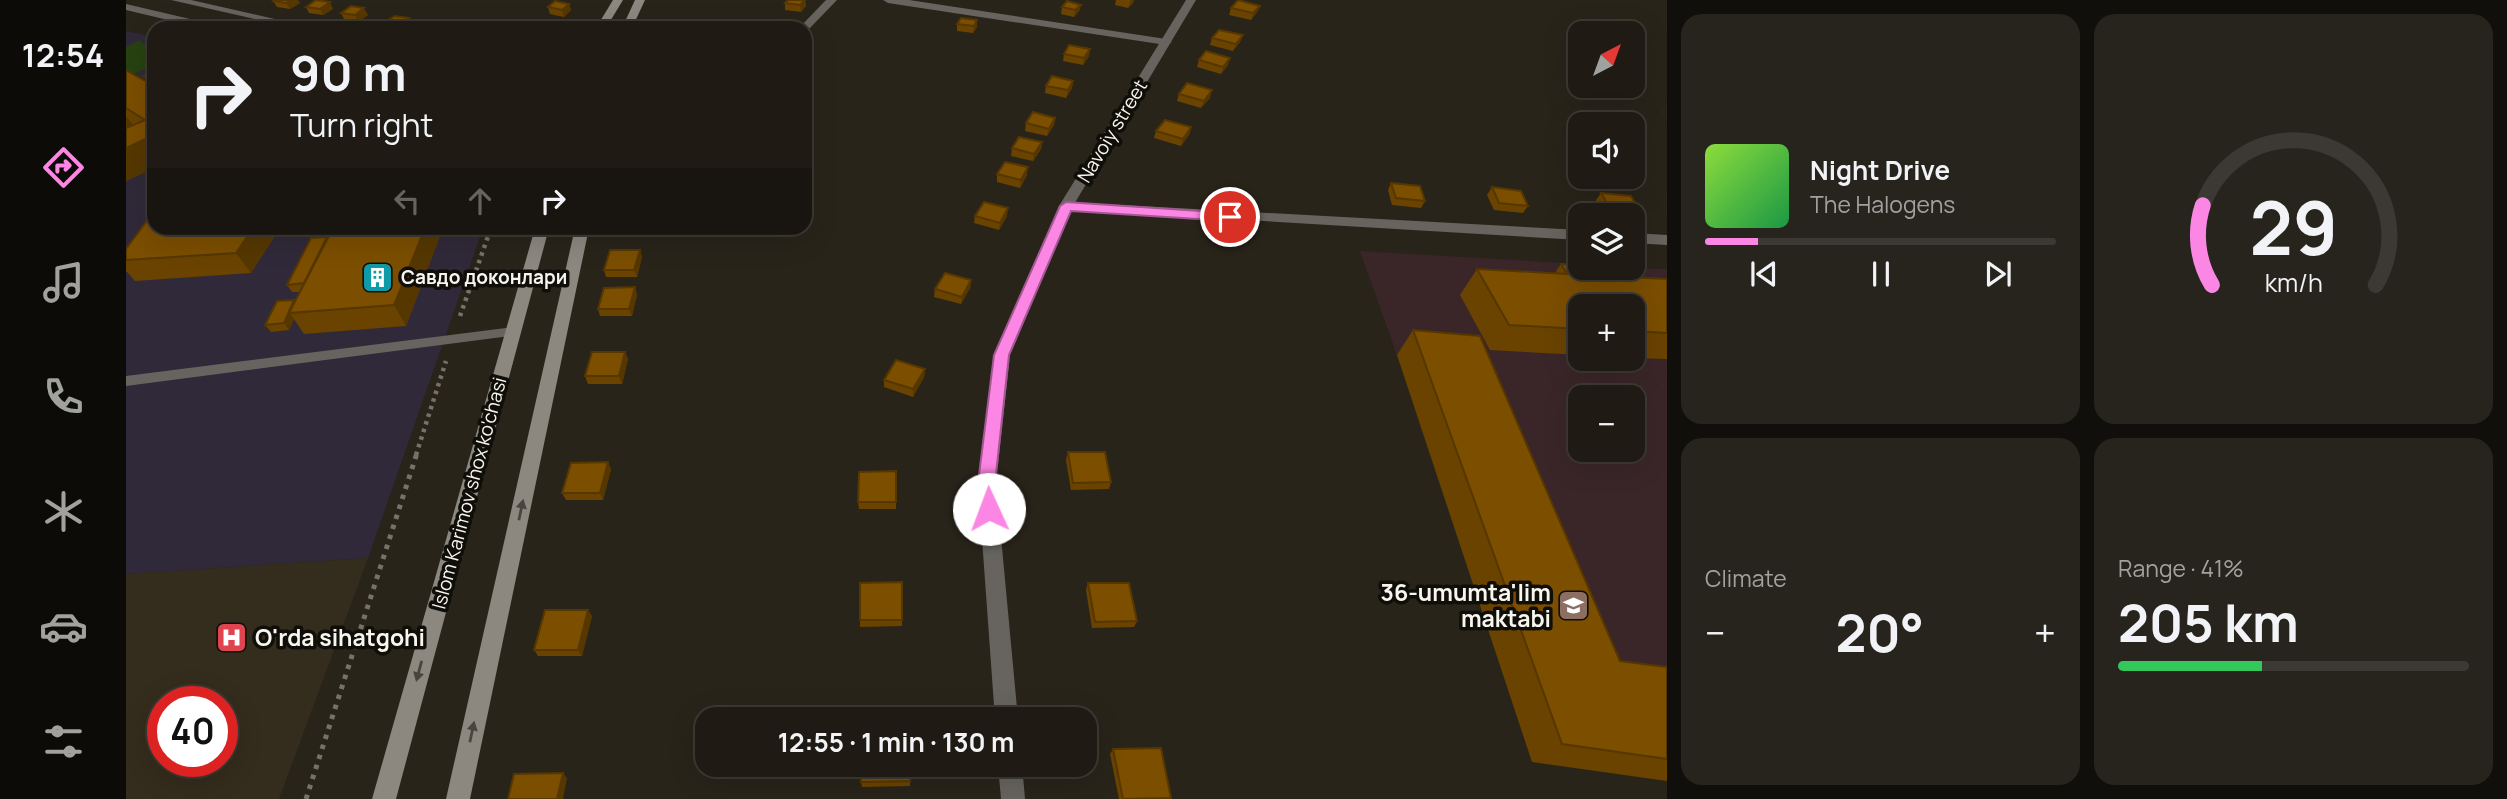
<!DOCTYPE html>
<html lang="en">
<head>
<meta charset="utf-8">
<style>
	:root { --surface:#1f1b14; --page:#27241d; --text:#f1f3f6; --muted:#a1a1a0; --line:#3c3934; --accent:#fc86e3 }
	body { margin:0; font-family:Manrope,sans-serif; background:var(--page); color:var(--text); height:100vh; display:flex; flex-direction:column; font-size:26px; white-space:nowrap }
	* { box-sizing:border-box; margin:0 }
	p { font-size:23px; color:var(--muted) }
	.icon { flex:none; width:38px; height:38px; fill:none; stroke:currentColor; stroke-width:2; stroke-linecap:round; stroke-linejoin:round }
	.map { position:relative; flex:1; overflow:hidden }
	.side { display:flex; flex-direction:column; gap:14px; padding:14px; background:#110f0b; width:840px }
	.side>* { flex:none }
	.top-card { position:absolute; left:21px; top:21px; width:665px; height:214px; border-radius:21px; box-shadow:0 7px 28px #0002,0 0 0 2px var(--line); background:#1f1b14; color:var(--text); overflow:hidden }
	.needle { width:46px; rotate:41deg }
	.tools { position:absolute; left:1442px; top:21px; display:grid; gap:14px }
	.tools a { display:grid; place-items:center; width:77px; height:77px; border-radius:14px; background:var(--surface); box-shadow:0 7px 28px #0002,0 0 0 2px var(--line); font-size:35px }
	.speed { position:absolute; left:21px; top:686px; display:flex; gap:14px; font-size:35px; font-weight:700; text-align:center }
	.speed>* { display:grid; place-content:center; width:91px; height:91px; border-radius:50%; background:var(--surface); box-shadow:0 7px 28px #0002,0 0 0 2px var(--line); line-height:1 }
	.speed .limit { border:10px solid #d22; background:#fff; color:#111 }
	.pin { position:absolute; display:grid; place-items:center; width:60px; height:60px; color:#fff; margin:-30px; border:4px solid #fff; border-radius:50%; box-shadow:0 2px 7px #0007 }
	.me { position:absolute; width:77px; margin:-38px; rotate:358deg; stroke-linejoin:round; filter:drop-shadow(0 0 5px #0008) }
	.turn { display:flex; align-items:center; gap:24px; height:147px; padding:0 28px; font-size:32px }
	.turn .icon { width:91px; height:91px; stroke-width:2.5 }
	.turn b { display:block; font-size:49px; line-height:60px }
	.lanes { display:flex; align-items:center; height:66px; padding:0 28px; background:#0003; justify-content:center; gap:35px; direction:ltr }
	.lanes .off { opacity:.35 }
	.big { font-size:52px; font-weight:700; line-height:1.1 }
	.side .tile { flex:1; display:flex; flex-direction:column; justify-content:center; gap:10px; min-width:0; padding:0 24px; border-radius:21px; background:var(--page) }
	.side .dial { align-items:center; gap:0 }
	.dial svg { height:182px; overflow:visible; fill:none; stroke:var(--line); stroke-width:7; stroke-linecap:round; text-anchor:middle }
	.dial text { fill:var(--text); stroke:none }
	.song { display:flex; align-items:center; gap:21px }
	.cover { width:84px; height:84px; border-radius:10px; background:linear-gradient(135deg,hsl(90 70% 55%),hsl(140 70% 35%)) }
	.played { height:7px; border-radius:4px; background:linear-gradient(90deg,var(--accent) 15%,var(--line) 15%) }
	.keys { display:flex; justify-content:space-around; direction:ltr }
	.heat { display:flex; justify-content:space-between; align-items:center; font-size:38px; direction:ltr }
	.charge { height:10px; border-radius:5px; background:linear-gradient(90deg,#34c759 41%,var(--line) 0) }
	.side .tiles { flex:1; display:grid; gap:14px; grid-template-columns:repeat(2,1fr) }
	.trip { position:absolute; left:569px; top:707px; width:402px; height:70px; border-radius:21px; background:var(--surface); box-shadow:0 7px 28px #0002,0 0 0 2px var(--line); font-weight:700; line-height:70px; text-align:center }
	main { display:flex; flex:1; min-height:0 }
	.menu { display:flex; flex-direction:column; width:126px; justify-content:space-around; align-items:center; background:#0c0b08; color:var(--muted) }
	.menu .icon { width:49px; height:49px }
	.menu .on { color:var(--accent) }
	.menu b { font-size:32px; color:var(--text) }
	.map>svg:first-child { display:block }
	.commercial { fill:#302939 }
	.built { fill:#342c1c; fill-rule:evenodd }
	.education { fill:#3a2629; fill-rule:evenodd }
	.green { fill:#274210 }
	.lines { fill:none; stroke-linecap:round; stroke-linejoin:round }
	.path-far2 { stroke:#777269; stroke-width:2.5; stroke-dasharray:2.5 3.5; stroke-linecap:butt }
	.path-far1 { stroke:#777269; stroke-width:4.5; stroke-dasharray:3.5 4.5; stroke-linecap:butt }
	.path { stroke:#777269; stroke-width:5; stroke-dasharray:4.5 6; stroke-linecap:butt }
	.service { fill:#67645f; fill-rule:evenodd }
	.minor { fill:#67645f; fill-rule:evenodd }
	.tertiary { fill:#67645f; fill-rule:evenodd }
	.secondary { fill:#8c8880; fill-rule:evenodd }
	.wall { fill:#6a4300 }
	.shaded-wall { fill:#563700 }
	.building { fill:#7b4e00; stroke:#563700; stroke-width:2 }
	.oneway { fill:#48453f }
	.route { fill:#fc86e3; stroke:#a45794; stroke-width:2 }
	.labels { text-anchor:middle; stroke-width:7; stroke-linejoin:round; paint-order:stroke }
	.street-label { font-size:19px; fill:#f8f5ee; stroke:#100e09 }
	.poi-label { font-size:19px; font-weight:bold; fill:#f8f5ee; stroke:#100e09; text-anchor:start }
	.near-poi-label { font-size:23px; font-weight:bold; fill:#f8f5ee; stroke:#100e09; text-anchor:end }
</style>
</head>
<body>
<main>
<nav class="menu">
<b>12:54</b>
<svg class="icon on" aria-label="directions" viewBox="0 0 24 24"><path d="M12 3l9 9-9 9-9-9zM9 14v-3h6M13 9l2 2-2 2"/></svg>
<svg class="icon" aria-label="music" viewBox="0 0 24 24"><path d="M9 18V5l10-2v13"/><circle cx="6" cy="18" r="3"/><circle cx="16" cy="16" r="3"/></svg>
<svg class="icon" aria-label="phone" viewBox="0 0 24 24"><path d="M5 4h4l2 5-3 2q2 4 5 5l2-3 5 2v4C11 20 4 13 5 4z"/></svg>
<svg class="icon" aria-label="climate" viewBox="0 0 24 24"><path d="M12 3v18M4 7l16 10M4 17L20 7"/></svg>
<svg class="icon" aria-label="car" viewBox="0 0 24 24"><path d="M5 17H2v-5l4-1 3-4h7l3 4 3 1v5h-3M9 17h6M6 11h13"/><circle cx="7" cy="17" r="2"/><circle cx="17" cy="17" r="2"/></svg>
<svg class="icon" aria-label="filters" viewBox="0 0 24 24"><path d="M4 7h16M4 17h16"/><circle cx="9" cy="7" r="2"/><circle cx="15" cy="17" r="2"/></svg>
</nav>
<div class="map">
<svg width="1541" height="799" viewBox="0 0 1541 799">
	<rect width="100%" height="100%" fill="#29241a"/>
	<path class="commercial" d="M 0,31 L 28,37 L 28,228 L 357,228 L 242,558 L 0,574 Z"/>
	<path class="built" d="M 242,558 L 153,799 L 0,799 L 0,574 ZM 37,702 L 96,702 L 96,761 L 37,761 Z"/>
	<path class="education" d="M 1234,251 L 1454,264 L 1454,268 L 1541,269 L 1541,781 L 1271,355 ZM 1454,306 L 1507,306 L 1507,359 L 1454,359 ZM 1454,397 L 1507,397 L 1507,450 L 1454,450 Z"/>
	<path class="green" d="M 14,40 L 28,55 L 28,66 L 0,76 L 0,47 Z"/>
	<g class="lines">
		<path class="path-far2" d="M 203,22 L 233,28"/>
		<g class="path-far1">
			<path d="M 334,316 L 365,228"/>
			<path d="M 290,455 L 320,361"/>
		</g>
		<path class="path" d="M 180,799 L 291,453"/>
		<path class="service" d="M 387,327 L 392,329 L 394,332 L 392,335 L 0,386 L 0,376 Z"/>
		<g class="minor">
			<path d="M 700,0 L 711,0 L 682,30 L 673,28 Z"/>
			<path d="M 757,0 L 783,0 L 1040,39 L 1046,42 L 1040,45 L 762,3 Z"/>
			<path d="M 940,202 L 1454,230 L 1454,240 L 935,209 L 935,203 Z"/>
			<path d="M 1507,233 L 1541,235 L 1541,245 L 1507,243 Z"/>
		</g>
		<g class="tertiary">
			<path d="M 45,0 L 65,0 L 188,28 L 168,28 Z"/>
			<path d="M 1060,0 L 1070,0 L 947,206 L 884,355 L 870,483 L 892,719 L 869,719 L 852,483 L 868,355 L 933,206 Z"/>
			<path d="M 0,4 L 94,26 L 95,28 L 76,28 L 0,10 Z"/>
			<path d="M 872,765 L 896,765 L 899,799 L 875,799 Z"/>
		</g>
		<g class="secondary">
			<path d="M 487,0 L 497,0 L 480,28 L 470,28 Z"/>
			<path d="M 509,0 L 519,0 L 506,28 L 496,28 Z"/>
			<path d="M 409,228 L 423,228 L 270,799 L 246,799 Z"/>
			<path d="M 449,228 L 463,228 L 344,799 L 320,799 Z"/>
		</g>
	</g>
	<g class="wall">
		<path d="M 662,0 L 679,0 L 680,6 L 675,12 L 659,10 L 659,3 Z"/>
		<path d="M 990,0 L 1008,0 L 1007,3 L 1002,8 L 989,5 Z"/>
		<path d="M 147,1 L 174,3 L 164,9 L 151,7 Z"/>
		<path d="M 443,4 L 445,10 L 438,17 L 424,14 L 422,7 Z"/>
		<path d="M 955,5 L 953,11 L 948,17 L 935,14 L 936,7 Z"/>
		<path d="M 1134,6 L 1131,12 L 1125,20 L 1103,15 L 1105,8 Z"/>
		<path d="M 180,7 L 207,9 L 197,15 L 183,13 Z"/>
		<path d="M 215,13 L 242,15 L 232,22 L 218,19 Z"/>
		<path d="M 283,18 L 286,25 L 281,28 L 262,28 L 259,22 Z"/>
		<path d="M 851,20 L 851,27 L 847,33 L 831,31 L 831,24 Z"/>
		<path d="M 1117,35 L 1114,42 L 1107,51 L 1084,45 L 1086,38 Z"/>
		<path d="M 964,49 L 963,56 L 957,65 L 937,61 L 938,54 Z"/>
		<path d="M 1073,60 L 1102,65 L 1095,74 L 1071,67 Z"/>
		<path d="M 0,70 L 23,83 L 18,76 L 28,71 L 28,168 L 0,181 Z"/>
		<path d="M 947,81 L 946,88 L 940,98 L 919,93 L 920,86 Z"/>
		<path d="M 1053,94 L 1084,98 L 1075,108 L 1051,101 Z"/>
		<path d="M 929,118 L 928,125 L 921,136 L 899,131 L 900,123 Z"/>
		<path d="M 1065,127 L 1063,135 L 1055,146 L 1028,138 L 1030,131 Z"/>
		<path d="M 916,142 L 915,149 L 907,161 L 885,156 L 886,148 Z"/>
		<path d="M 871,174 L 901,175 L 894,188 L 871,182 Z"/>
		<path d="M 1265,183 L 1299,201 L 1295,208 L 1266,205 L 1262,190 Z"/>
		<path d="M 1366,187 L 1402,206 L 1397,213 L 1368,210 L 1361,195 Z"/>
		<path d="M 1475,193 L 1514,211 L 1509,219 L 1507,219 L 1507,215 L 1478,215 L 1470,200 Z"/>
		<path d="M 849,216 L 881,216 L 873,230 L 848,223 Z"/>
		<path d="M 207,228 L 317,228 L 280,326 L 178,334 L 168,319 L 163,330 L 145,332 L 139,325 L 168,300 L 169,302 L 174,292 L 166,292 L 161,285 L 202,238 Z"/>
		<path d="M 152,231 L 125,273 L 9,281 L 0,271 L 0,249 Z"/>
		<path d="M 514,250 L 516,257 L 511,277 L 480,277 L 478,270 Z"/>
		<path d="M 1435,264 L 1482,276 L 1541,279 L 1541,359 L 1507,358 L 1507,306 L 1454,306 L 1454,355 L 1364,350 L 1334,295 L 1351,269 L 1429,273 Z"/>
		<path d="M 845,280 L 844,288 L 835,304 L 808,297 L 809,289 Z"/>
		<path d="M 509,287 L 511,295 L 506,316 L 474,316 L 472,309 Z"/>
		<path d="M 1287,330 L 1494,661 L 1541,667 L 1541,781 L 1406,762 L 1271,355 Z"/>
		<path d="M 499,352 L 502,359 L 496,384 L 462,384 L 459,376 Z"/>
		<path d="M 799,369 L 798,377 L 787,397 L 758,387 L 758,380 Z"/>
		<path d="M 942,452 L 985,482 L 983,489 L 945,490 L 940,460 Z"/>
		<path d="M 485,469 L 477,500 L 440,500 L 436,493 Z"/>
		<path d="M 770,471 L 770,509 L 733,509 L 732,502 Z"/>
		<path d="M 776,582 L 776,626 L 734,627 L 734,620 Z"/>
		<path d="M 962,583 L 1011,621 L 1008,627 L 966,628 L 960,590 Z"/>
		<path d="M 466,616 L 456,656 L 412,656 L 408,650 Z"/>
		<path d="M 987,749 L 1045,798 L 1044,799 L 993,799 L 984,754 Z"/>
		<path d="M 784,765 L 784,786 L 736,787 L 735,782 Z"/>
	</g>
	<g class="shaded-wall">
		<path d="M 165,0 L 172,0 L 174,3 L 164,9 L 160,3 Z"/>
		<path d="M 679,0 L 680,6 L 675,12 L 674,5 Z"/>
		<path d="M 1005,0 L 1008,0 L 1007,3 L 1002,8 Z"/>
		<path d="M 204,2 L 207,9 L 197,15 L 194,9 Z"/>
		<path d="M 443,4 L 445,10 L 438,17 L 436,10 Z"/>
		<path d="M 955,5 L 953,11 L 948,17 L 949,10 Z"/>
		<path d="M 1134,6 L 1131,12 L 1125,20 L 1127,13 Z"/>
		<path d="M 238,8 L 242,15 L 232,22 L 229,15 Z"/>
		<path d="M 283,18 L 286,25 L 281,28 L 275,28 L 273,24 Z"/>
		<path d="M 851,20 L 851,27 L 847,33 L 848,26 Z"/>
		<path d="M 1117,35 L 1114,42 L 1107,51 L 1110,44 Z"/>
		<path d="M 964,49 L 963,56 L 957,65 L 958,58 Z"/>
		<path d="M 1104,58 L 1102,65 L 1095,74 L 1097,67 Z"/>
		<path d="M 947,81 L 946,88 L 940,98 L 942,90 Z"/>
		<path d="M 1086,90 L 1084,98 L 1075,108 L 1078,101 Z"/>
		<path d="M 0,116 L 8,126 L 0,129 Z"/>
		<path d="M 929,118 L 928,125 L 921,136 L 923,129 Z"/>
		<path d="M 1065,127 L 1063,135 L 1055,146 L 1057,139 Z"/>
		<path d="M 28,135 L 28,168 L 0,181 L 0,148 Z"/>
		<path d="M 916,142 L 915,149 L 907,161 L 908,154 Z"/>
		<path d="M 902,167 L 901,175 L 894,188 L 895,180 Z"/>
		<path d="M 882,208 L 881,216 L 873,230 L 874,223 Z"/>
		<path d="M 127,228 L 150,228 L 152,231 L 125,273 L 110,253 Z"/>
		<path d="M 299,228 L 317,228 L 280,326 L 268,305 Z"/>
		<path d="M 514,250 L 516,257 L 511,277 L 508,270 Z"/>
		<path d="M 845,280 L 844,288 L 835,304 L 836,297 Z"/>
		<path d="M 509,287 L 511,295 L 506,316 L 503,309 Z"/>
		<path d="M 168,300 L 173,307 L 163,313 L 168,319 L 163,330 L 158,323 Z"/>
		<path d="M 499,352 L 502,359 L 496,384 L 493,376 Z"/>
		<path d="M 799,369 L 798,377 L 787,397 L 787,389 Z"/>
		<path d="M 482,462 L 485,469 L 477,500 L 474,493 Z"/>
		<path d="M 462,610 L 466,616 L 456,656 L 452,650 Z"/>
		<path d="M 437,773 L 441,778 L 437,799 L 431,799 Z"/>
	</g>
	<g class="building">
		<path d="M 148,0 L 165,0 L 160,3 L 147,1 Z"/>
		<path d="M 190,0 L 204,2 L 194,9 L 180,7 Z"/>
		<path d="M 662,0 L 679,0 L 674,5 L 659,3 Z"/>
		<path d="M 1112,0 L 1134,6 L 1127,13 L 1105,8 Z"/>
		<path d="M 429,1 L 443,4 L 436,10 L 422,7 Z"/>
		<path d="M 941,1 L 955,5 L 949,10 L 936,7 Z"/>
		<path d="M 225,6 L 238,8 L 229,15 L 215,13 Z"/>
		<path d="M 269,16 L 283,18 L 273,24 L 259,22 Z"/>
		<path d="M 835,18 L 851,20 L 848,26 L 831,24 Z"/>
		<path d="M 319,25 L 334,27 L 315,28 Z"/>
		<path d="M 1093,30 L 1117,35 L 1110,44 L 1086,38 Z"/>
		<path d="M 943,45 L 964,49 L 958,58 L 938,54 Z"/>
		<path d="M 1080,51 L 1104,58 L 1097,67 L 1073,60 Z"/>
		<path d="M 0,70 L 28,86 L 28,135 L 0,148 L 0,128 L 19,120 L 0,108 Z"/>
		<path d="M 28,71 L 28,78 L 18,76 Z"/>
		<path d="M 926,76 L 947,81 L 942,90 L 920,86 Z"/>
		<path d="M 1061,83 L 1086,90 L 1078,101 L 1053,94 Z"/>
		<path d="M 907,112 L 929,118 L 923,129 L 900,123 Z"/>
		<path d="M 1039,120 L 1065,127 L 1057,139 L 1030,131 Z"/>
		<path d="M 893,137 L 916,142 L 908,154 L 886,148 Z"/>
		<path d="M 879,162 L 902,167 L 895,180 L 871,174 Z"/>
		<path d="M 1265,183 L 1294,186 L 1299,201 L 1270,198 Z"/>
		<path d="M 1366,187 L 1395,191 L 1402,206 L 1373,203 Z"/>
		<path d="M 1475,193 L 1505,196 L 1514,211 L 1484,208 Z"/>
		<path d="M 858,202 L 882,208 L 874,223 L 849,216 Z"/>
		<path d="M 28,211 L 28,228 L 127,228 L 110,253 L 0,260 L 0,249 Z"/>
		<path d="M 207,228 L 299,228 L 268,305 L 163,313 Z"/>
		<path d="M 201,237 L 178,283 L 161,285 L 185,238 Z"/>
		<path d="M 484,250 L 514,250 L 508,270 L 478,270 Z"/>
		<path d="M 1435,264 L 1454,265 L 1454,268 L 1476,268 L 1482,276 L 1541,279 L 1541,333 L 1507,331 L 1507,306 L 1454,306 L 1454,329 L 1383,325 L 1351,269 L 1441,274 Z"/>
		<path d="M 819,273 L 845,280 L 836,297 L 809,289 Z"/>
		<path d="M 509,287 L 503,309 L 472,309 L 478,288 Z"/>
		<path d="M 168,300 L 158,323 L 139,325 L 151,301 Z"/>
		<path d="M 1287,330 L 1354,336 L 1494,661 L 1541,667 L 1541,759 L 1436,744 Z"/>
		<path d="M 466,352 L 499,352 L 493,376 L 459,376 Z"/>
		<path d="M 770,360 L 799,369 L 787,389 L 758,380 Z"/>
		<path d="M 942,452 L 979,452 L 985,482 L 947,483 Z"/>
		<path d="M 482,462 L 474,493 L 436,493 L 445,463 Z"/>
		<path d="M 770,471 L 770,502 L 732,502 L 733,472 Z"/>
		<path d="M 776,582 L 776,620 L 734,620 L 734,583 Z"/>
		<path d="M 962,583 L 1003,583 L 1011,621 L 969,622 Z"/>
		<path d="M 419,610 L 462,610 L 452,650 L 408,650 Z"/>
		<path d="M 1035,748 L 1045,798 L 997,799 L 987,749 Z"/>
		<path d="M 735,765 L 784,765 L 784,781 L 735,782 Z"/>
		<path d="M 437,773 L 431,799 L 382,799 L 388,774 Z"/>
	</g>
	<defs><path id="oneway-solid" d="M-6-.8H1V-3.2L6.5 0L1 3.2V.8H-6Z" transform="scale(1.75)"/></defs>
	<g class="oneway">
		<use href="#oneway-solid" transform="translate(395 510) rotate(-78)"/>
		<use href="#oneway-solid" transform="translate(293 671) rotate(105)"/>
		<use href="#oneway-solid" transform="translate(346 732) rotate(-78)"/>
	</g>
	<path class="route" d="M 940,202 L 1104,213 L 1111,217 L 1104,221 L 945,211 L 883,355 L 869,483 L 872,509 L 863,517 L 854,509 L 852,483 L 868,355 L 934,206 Z"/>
	<defs>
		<symbol id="building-square" viewBox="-11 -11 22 22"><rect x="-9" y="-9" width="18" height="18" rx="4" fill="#0f9aa8" stroke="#100e09"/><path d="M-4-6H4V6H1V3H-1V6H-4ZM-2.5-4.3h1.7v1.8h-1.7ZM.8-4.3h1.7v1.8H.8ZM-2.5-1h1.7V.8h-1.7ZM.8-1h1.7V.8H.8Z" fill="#fff"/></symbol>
		<symbol id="school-square" viewBox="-11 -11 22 22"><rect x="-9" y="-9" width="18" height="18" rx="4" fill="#8d6e63" stroke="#100e09"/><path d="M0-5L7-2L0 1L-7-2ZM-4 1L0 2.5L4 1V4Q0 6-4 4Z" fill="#fff"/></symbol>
		<symbol id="hospital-square" viewBox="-11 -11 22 22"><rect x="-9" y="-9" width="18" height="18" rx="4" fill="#e0444e" stroke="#100e09"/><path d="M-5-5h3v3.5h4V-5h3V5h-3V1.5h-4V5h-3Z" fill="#fff"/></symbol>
	</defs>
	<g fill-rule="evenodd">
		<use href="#building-square" x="234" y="260" width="35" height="35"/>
		<use href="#school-square" x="1430" y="588" width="35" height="35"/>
		<use href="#hospital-square" x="88" y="620" width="35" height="35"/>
	</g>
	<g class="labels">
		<g class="street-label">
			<text transform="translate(986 131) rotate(-59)" y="7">Navoiy street</text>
			<text transform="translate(343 493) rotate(-75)" y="7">Islom Karimov shox ko'chasi</text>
		</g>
		<g class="poi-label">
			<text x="275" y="284">Cавдо доконлари</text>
		</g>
		<g class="near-poi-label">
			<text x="1425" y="601">36-umumta'lim<tspan x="1425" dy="26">maktabi</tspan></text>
			<text x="129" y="646" text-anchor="start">O'rda sihatgohi</text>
		</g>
	</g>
</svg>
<div class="tools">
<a><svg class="needle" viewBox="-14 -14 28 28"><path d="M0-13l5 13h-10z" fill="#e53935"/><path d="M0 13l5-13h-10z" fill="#a1a1a0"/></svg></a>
<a><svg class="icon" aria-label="sound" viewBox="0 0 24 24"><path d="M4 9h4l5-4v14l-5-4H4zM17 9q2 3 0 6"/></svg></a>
<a><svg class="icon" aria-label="layers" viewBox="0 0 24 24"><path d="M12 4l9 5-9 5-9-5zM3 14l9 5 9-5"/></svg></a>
<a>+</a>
<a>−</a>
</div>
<div class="speed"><div class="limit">40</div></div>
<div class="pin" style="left:1104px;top:217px;background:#d93025"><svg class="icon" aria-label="arrive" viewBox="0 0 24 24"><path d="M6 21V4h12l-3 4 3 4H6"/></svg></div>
<svg class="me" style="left:863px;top:509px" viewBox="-20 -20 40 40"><circle r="19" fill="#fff"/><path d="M0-13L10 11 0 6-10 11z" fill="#fc86e3"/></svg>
<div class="trip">12:55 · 1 min · 130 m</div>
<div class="top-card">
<div class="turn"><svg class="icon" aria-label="right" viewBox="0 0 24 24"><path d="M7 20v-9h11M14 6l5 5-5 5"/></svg><div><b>90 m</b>Turn right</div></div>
<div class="lanes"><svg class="icon off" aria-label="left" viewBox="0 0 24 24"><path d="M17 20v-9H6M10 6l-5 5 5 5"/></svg><svg class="icon off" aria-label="ahead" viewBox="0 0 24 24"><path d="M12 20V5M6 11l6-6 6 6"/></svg><svg class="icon" aria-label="right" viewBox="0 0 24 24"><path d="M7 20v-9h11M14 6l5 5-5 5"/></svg></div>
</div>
</div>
<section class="side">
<div class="tiles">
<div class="tile">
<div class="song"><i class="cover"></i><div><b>Night Drive</b><p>The Halogens</p></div></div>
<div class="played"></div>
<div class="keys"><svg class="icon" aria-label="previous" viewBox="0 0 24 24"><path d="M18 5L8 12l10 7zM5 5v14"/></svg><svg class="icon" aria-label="pause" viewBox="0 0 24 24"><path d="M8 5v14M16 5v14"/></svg><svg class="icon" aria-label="next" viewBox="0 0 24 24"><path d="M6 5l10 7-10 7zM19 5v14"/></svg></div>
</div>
<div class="tile dial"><svg viewBox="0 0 100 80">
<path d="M14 69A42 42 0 1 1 86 69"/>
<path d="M14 69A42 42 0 0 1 10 34" stroke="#fc86e3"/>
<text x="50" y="56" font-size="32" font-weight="700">29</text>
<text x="50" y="72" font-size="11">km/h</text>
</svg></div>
<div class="tile"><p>Climate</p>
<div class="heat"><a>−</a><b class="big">20°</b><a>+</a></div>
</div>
<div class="tile"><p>Range · 41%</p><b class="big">205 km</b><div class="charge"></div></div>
</div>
</section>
</main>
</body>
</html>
